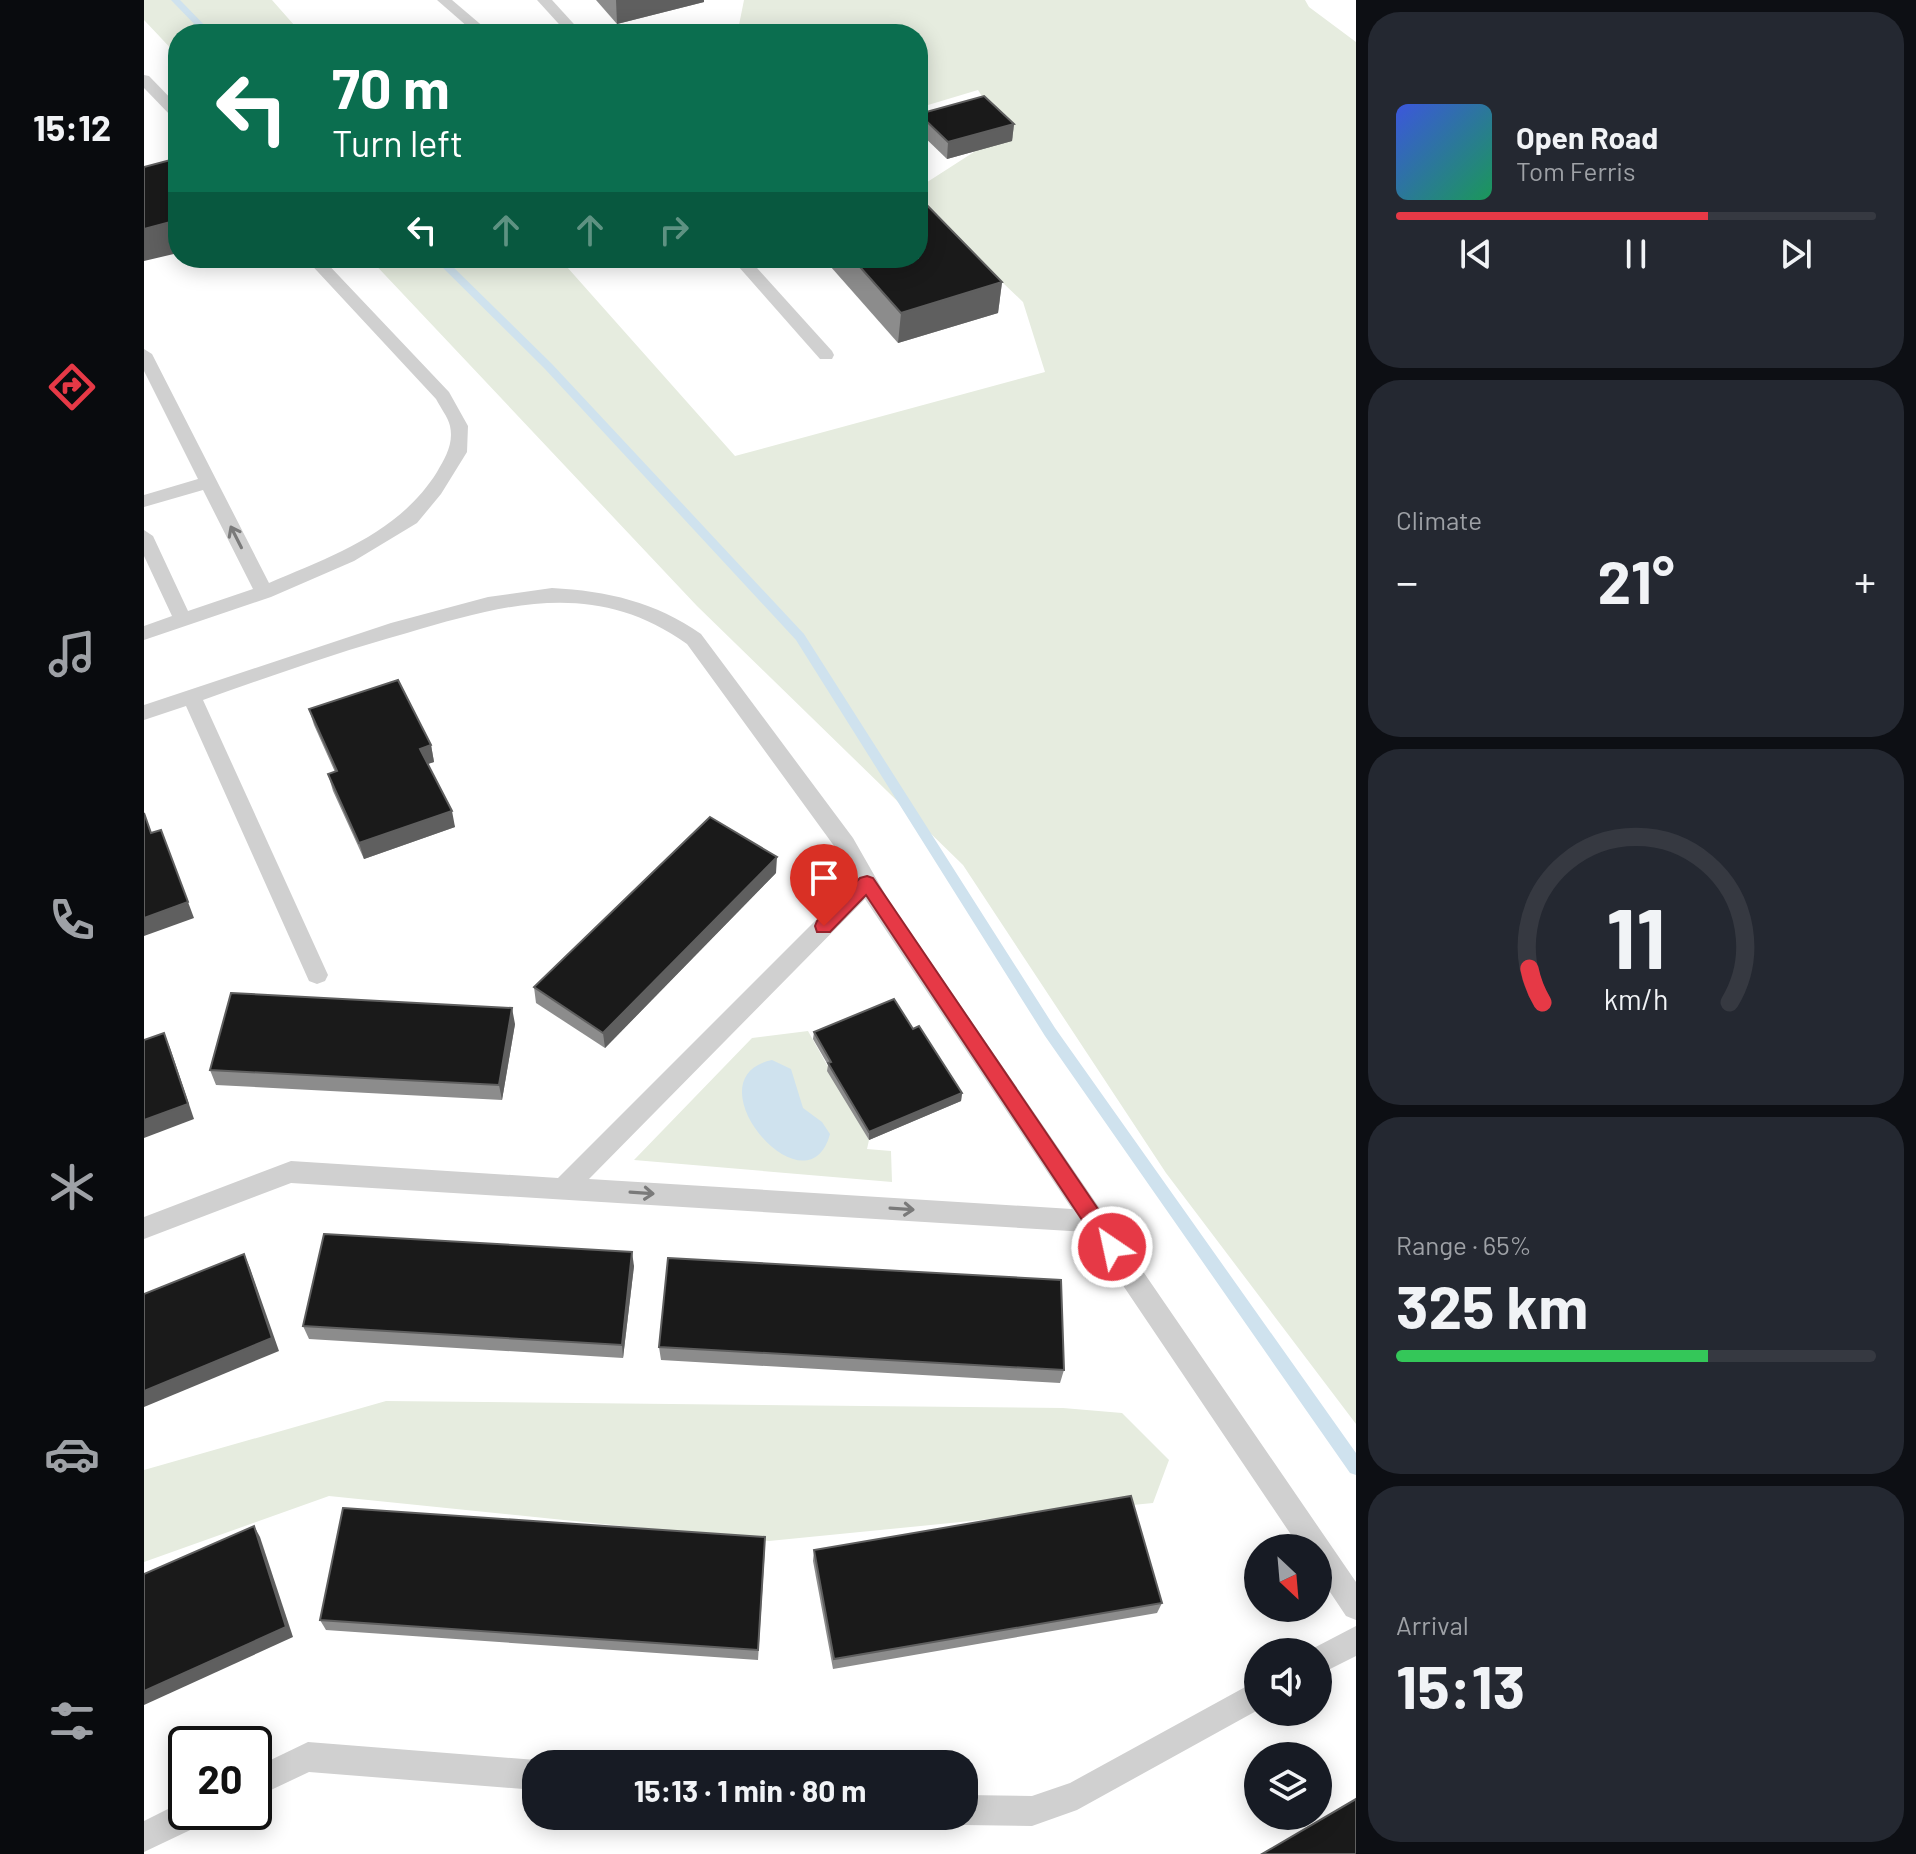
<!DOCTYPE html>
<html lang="en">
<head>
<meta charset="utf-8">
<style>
	:root { --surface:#171b24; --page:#242831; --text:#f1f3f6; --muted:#9ea1a6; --line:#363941; --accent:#e63946 }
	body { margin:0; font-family:Barlow,sans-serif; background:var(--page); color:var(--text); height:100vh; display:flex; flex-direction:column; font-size:30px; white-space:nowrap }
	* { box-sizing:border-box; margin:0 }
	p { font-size:26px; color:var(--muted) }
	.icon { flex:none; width:44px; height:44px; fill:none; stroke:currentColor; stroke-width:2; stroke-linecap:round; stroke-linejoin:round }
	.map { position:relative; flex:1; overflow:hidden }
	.side { display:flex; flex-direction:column; gap:12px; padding:12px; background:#0d0f14; width:560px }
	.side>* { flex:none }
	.top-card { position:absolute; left:24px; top:24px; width:760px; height:244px; border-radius:32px; box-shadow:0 4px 20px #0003; background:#0b6e4f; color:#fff; overflow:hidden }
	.needle { width:52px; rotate:154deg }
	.fabs { position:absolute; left:1100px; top:1534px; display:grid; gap:16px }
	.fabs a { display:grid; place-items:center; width:88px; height:88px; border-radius:50%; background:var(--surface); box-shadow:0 4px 20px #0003; font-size:40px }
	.speed { position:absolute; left:24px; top:1726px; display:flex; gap:16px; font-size:40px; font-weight:700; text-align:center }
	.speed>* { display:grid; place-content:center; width:104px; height:104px; border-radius:50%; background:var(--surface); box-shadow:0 4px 20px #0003; line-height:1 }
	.speed .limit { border:4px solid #111; border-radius:12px; background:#fff; color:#111 }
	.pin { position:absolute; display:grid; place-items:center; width:68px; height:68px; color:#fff; margin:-82px -34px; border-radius:50% 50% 50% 0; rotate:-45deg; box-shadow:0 0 8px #0007 }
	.pin .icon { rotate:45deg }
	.me { position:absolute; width:88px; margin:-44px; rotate:326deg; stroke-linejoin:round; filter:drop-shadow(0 0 6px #0008) }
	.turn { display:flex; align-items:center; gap:28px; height:168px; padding:0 32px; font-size:36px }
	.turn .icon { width:104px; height:104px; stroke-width:2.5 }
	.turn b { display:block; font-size:56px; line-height:68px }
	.lanes { display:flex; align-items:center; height:76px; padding:0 32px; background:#0003; justify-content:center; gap:40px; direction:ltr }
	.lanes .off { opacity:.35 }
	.big { font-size:60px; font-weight:700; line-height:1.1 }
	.side .tile { flex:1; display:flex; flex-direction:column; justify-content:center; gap:12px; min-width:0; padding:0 28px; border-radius:32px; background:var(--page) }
	.side .dial { align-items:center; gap:0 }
	.dial svg { height:208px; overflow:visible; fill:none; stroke:var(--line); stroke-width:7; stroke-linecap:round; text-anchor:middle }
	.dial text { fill:var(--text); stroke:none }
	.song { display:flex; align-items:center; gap:24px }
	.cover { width:96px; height:96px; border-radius:12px; background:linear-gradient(135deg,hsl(230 70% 55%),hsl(150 70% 35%)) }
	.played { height:8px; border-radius:4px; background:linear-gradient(90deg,var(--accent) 65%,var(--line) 65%) }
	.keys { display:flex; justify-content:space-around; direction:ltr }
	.heat { display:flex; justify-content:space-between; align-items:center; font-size:44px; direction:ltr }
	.charge { height:12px; border-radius:6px; background:linear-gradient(90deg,#34c759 65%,var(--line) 0) }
	.trip { position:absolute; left:378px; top:1750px; width:456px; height:80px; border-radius:32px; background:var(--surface); box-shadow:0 4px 20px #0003; font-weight:700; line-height:80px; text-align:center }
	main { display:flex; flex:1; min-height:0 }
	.dock { display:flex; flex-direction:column; width:144px; justify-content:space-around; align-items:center; background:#090b0e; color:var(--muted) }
	.dock .icon { width:56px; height:56px }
	.dock .current { color:var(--accent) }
	.dock b { font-size:36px; color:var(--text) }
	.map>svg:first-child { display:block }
	.green { fill:#e6ecdf }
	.water { fill:#cfe2ee }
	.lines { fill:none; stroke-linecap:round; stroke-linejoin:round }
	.stream { fill:#cfe2ee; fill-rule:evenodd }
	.service { fill:#d0d0d0; fill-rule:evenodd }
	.wall { fill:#8c8c8c }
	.shaded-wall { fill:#5f5f5f }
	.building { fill:#1a1a1a; stroke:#5f5f5f; stroke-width:2 }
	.oneway { stroke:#7a7a7a }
	.route { fill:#e63946; stroke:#96252e; stroke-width:2 }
</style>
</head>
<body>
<main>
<nav class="dock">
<b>15:12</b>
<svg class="icon current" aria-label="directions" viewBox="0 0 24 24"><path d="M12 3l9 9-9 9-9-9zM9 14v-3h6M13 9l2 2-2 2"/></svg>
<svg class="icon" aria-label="music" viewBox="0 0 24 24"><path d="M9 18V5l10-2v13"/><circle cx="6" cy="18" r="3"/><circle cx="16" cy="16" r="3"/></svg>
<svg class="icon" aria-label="phone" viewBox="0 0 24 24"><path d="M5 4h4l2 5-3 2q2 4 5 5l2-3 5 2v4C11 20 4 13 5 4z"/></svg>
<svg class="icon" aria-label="climate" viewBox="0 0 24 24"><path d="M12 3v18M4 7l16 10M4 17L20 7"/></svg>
<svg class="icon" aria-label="car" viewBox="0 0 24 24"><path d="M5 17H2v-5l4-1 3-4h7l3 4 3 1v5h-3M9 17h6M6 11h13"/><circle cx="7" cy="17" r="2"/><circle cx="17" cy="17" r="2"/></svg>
<svg class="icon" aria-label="filters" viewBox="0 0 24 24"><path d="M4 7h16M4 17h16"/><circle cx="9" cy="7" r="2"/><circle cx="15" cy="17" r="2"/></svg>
</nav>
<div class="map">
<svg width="1212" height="1854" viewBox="0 0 1212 1854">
	<rect width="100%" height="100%" fill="#fff"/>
	<g class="green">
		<path d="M 0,0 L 128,0 L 158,34 L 34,34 L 34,56 L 0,20 Z"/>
		<path d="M 600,0 L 1161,0 L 1165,7 L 1212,42 L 1212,1424 L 1022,1173 L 819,865 L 553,606 L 225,258 L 415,258 L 591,456 L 901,372 L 879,302 L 774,202 L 774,188 L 861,132 L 834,90 L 774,108 L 774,34 L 598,34 L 594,30 Z"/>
		<path d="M 664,1031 L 725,1140 L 723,1149 L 747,1151 L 748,1182 L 490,1160 L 608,1038 Z"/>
		<path d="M 242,1401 L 919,1408 L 978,1413 L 1025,1460 L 1009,1503 L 625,1541 L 185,1496 L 0,1562 L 0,1470 Z"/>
	</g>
	<path class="water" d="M 628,1060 L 647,1069 L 659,1108 L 678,1122 L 686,1134 C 663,1218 543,1078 628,1060 Z"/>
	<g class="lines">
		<g class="stream">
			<path d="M 27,0 L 36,0 L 69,34 L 60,34 Z"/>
			<path d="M 289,258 L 300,258 L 408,364 L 660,634 L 911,1028 L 1212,1453 L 1212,1475 L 1206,1473 L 901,1036 L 652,640 L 400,368 Z"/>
		</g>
		<g class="service">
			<path d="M 293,0 L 308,0 L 348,34 L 332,34 Z"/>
			<path d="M 393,0 L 408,0 L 439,34 L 424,34 Z"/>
			<path d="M 0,75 L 5,76 L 34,106 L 34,119 L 29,118 L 0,88 Z"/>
			<path d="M 161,258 L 178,258 L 305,392 L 324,426 L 323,452 L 297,494 L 273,523 L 210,561 L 127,597 L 0,640 L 0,626 L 28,616 L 0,556 L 0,530 L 9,536 L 44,611 L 109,589 L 59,490 L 0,507 L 0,495 L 54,479 L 0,371 L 0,349 L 8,354 L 125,583 C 188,556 255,533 293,472 C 301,458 310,444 306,426 C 304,417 296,407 292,399 Z"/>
			<path d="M 587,258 L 604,258 L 688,351 L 690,355 L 688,359 L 676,359 Z"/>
			<path d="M 408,588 C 463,591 512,602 557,634 L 709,838 L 745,901 L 1212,1582 L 1212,1620 L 1202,1616 L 1174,1574 L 1174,1548 L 1156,1548 L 943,1232 L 147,1183 L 0,1239 L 0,1217 L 147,1161 L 414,1178 L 711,881 L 693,850 L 543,644 C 451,578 362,604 263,633 C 194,652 127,676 59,700 L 184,975 L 181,981 L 173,984 L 165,981 L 42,706 L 0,720 L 0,705 L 247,623 L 344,597 ZM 721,899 L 928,1209 L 445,1179 Z"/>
			<path d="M 1212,1626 L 1212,1656 L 1174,1675 L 1174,1652 L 1164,1651 Z"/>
			<path d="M 1114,1680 L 1114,1710 L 933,1810 L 888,1826 L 820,1825 L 809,1821 L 808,1816 L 820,1816 L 820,1795 L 888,1796 L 926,1783 Z"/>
			<path d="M 164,1742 L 392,1760 L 401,1764 L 392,1764 L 392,1790 L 165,1772 L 110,1798 L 110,1768 Z"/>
			<path d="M 42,1800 L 42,1812 L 65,1812 L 61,1823 L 0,1852 L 0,1821 Z"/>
		</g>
	</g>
	<g class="wall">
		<path d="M 452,0 L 560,0 L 560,2 L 473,24 Z"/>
		<path d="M 775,114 L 870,124 L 868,141 L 803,159 L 774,131 Z"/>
		<path d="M 679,258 L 774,258 L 858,282 L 854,313 L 754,343 Z"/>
		<path d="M 165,709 L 287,745 L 290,762 L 284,764 L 311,827 L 220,859 L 189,791 L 184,774 L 191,772 L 170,725 Z"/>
		<path d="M 632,873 L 461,1048 L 392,1003 L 390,987 Z"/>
		<path d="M 371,1024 L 358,1100 L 72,1085 L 66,1070 Z"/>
		<path d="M 769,1029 L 818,1093 L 817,1101 L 725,1140 L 683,1071 L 684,1065 L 669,1039 L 670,1032 Z"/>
		<path d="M 490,1266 L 479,1358 L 165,1339 L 159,1326 Z"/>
		<path d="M 515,1347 L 920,1370 L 916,1383 L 517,1360 Z"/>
		<path d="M 621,1548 L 614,1660 L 182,1630 L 176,1620 Z"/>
		<path d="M 670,1550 L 1018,1603 L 1013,1613 L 689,1669 L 669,1561 Z"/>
	</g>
	<g class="shaded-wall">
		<path d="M 472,0 L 560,0 L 560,2 L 473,24 Z"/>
		<path d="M 870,124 L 868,141 L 803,159 L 804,142 Z"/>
		<path d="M 34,220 L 34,253 L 0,261 L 0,229 Z"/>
		<path d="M 858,282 L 854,313 L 754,343 L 757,313 Z"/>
		<path d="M 287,745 L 290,762 L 280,765 L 276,749 Z"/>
		<path d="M 308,811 L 311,827 L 220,859 L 215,843 Z"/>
		<path d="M 17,830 L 50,918 L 0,936 L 0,918 Z"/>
		<path d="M 633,857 L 632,873 L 461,1048 L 459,1033 Z"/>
		<path d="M 368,1008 L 371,1024 L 358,1100 L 355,1085 Z"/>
		<path d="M 20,1033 L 26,1048 L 50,1119 L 0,1138 L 0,1120 Z"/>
		<path d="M 818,1093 L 817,1101 L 725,1140 L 725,1132 Z"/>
		<path d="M 488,1252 L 490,1266 L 479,1358 L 478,1345 Z"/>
		<path d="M 100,1254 L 106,1268 L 135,1351 L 0,1407 L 0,1391 Z"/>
		<path d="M 110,1526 L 116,1537 L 149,1637 L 0,1705 L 0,1691 Z"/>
	</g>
	<g class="building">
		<path d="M 840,96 L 870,124 L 804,142 L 775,114 Z"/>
		<path d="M 34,158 L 34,220 L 0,229 L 0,167 Z"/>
		<path d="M 774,196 L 858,282 L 757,313 L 708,258 L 774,258 Z"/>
		<path d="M 254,680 L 287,745 L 276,749 L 308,811 L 215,843 L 184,774 L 193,771 L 165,709 Z"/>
		<path d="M 0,813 L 7,833 L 17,830 L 44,902 L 0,918 Z"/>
		<path d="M 566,817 L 633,857 L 459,1033 L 390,987 Z"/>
		<path d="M 87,993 L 368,1008 L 355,1085 L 66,1070 Z"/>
		<path d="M 750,999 L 769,1029 L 775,1026 L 818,1093 L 725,1132 L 684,1063 L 687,1062 L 670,1032 Z"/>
		<path d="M 20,1033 L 44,1104 L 0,1120 L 0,1040 Z"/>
		<path d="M 180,1234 L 488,1252 L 478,1345 L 159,1326 Z"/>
		<path d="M 100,1254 L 128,1338 L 0,1391 L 0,1294 Z"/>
		<path d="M 524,1258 L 917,1280 L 920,1370 L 515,1347 Z"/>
		<path d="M 987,1496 L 1018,1603 L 690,1659 L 670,1550 Z"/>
		<path d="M 199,1508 L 621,1537 L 614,1650 L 176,1620 Z"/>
		<path d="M 110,1526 L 142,1627 L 0,1691 L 0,1574 Z"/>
		<path d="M 1212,1799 L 1212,1854 L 1118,1854 Z"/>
	</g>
	<defs><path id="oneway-shaft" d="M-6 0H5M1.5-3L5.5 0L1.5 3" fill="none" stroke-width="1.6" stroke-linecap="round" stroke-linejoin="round" transform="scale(2)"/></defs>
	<g class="oneway">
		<use href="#oneway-shaft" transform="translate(92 537) rotate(-117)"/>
		<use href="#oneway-shaft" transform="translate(498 1193) rotate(4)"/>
		<use href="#oneway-shaft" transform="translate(758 1209) rotate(4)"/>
	</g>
	<path class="route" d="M 723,876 L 729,878 L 975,1240 L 978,1247 L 975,1253 L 968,1256 L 960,1253 L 722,895 L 686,932 L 673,932 L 671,926 L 673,921 L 716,878 Z"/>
</svg>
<div class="fabs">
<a><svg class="needle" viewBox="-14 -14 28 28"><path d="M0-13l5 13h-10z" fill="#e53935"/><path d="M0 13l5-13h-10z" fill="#9ea1a6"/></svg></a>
<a><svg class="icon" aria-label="sound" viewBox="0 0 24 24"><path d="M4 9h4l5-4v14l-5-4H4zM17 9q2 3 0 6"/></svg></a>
<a><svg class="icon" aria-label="layers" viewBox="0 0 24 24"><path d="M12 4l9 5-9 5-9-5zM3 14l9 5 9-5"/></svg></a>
</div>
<div class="speed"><div class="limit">20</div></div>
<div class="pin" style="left:680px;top:926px;background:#d93025"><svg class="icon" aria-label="arrive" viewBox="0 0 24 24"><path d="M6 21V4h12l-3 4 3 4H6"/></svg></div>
<svg class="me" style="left:968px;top:1247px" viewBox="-20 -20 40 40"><circle r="17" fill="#e63946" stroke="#fff" stroke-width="3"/><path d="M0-11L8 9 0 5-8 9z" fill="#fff"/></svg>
<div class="trip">15:13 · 1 min · 80 m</div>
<div class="top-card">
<div class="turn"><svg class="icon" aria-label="left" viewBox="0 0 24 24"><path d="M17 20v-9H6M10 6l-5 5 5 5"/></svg><div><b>70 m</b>Turn left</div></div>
<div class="lanes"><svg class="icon" aria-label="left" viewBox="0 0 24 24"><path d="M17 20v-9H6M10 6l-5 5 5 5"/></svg><svg class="icon off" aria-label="ahead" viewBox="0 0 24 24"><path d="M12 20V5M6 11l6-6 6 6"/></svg><svg class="icon off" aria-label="ahead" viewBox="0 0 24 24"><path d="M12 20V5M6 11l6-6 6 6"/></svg><svg class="icon off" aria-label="right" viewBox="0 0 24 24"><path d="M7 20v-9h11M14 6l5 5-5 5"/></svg></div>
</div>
</div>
<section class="side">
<div class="tile">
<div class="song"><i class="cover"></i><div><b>Open Road</b><p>Tom Ferris</p></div></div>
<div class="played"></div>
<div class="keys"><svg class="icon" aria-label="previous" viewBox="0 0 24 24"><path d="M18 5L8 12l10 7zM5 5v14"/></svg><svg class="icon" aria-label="pause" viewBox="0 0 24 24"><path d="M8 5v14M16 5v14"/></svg><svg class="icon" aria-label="next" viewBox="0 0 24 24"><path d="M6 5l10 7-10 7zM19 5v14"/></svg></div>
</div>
<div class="tile"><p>Climate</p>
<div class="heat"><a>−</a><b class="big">21°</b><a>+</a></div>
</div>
<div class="tile dial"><svg viewBox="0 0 100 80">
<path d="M14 69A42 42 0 1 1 86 69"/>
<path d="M14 69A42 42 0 0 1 9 56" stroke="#e63946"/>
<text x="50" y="56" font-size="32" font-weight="700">11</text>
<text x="50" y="72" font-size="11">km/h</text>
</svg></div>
<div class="tile"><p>Range · 65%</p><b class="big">325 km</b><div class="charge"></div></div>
<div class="tile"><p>Arrival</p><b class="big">15:13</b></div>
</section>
</main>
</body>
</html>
